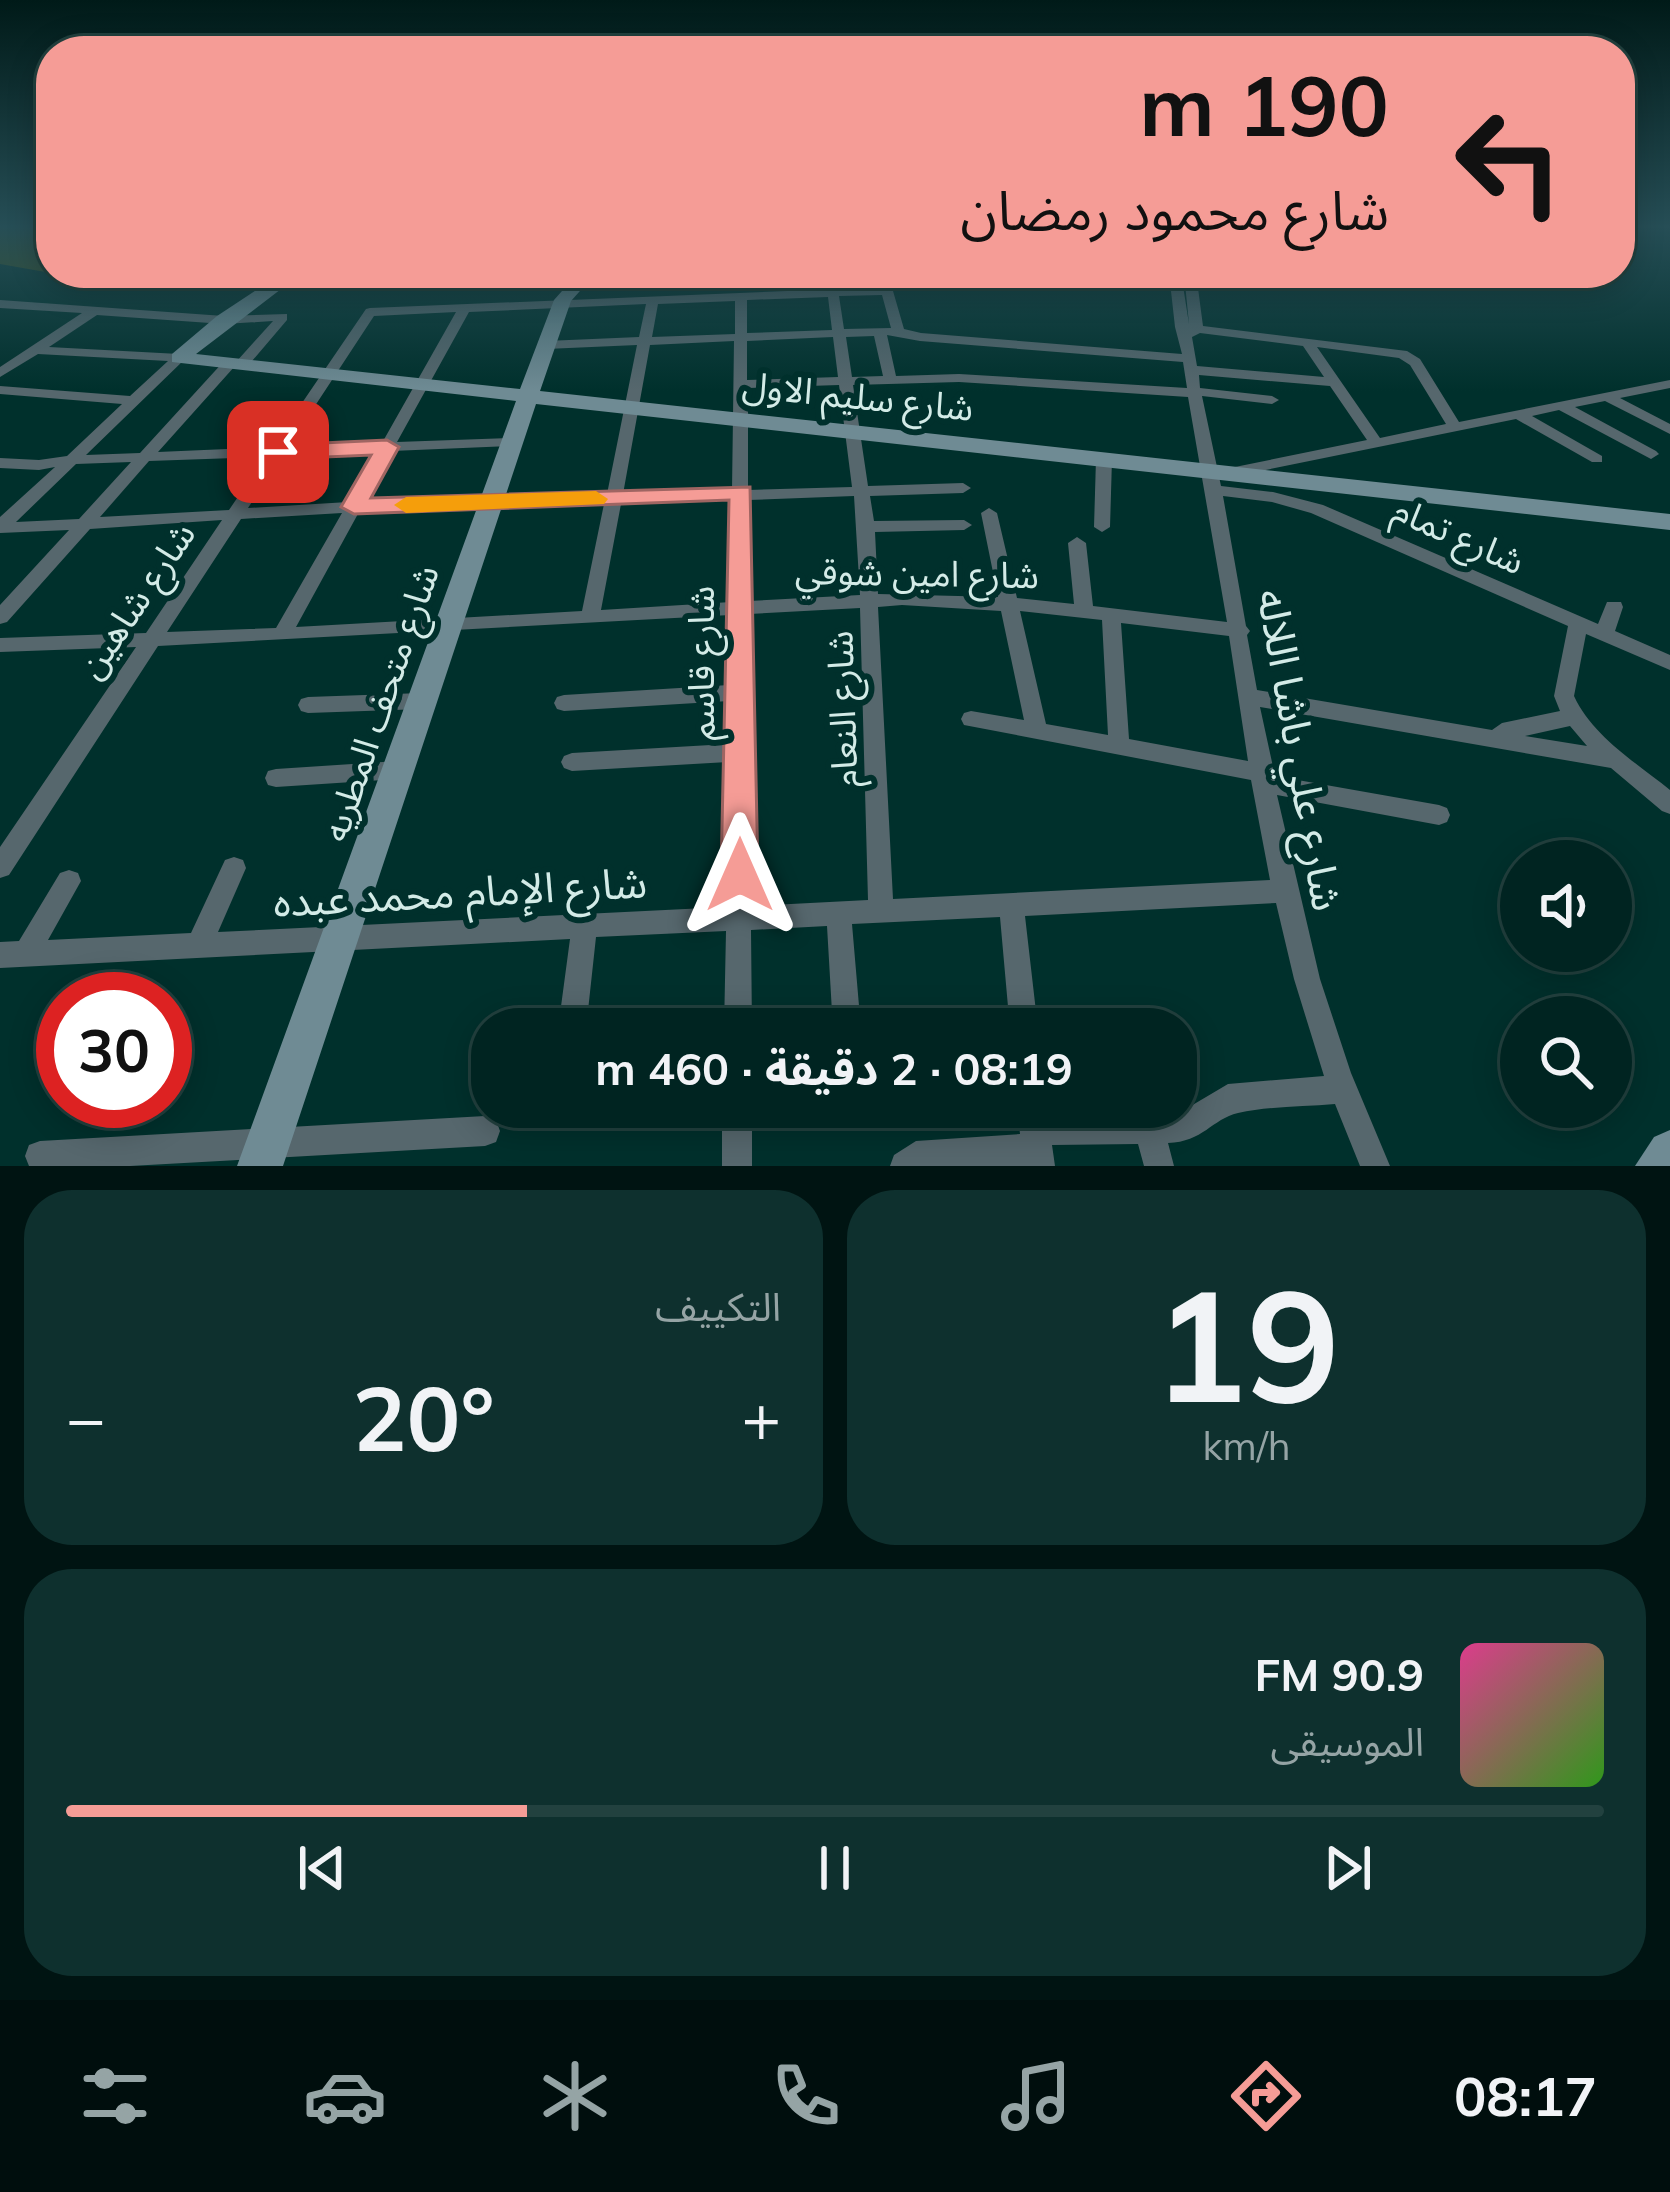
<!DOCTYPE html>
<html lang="ar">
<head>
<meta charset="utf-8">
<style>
	:root { --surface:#002421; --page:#0e302e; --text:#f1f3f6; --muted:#95a4a5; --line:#22413f; --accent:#f59c96 }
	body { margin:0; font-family:Mulish,"Noto Sans Arabic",sans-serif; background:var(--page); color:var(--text); direction:rtl; height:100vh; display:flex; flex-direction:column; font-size:45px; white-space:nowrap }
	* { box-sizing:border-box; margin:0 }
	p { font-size:39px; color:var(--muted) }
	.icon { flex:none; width:66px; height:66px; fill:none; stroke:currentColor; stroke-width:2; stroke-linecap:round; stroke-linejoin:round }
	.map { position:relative; height:1166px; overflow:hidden; direction:ltr }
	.drawer { display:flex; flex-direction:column; gap:24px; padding:24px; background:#001412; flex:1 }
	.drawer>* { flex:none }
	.guide { position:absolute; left:36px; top:36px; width:1599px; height:252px; border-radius:48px; box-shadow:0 6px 30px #0003,0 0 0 3px var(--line); direction:rtl; background:#f59c96; color:#111; overflow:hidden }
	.tools { position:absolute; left:1500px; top:840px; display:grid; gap:24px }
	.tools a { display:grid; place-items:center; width:132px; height:132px; border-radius:50%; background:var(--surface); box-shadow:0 6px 30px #0003,0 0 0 3px var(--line); font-size:60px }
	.speed { position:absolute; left:36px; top:972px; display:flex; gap:24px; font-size:60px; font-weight:700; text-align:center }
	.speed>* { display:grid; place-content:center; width:156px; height:156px; border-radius:50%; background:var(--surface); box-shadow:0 6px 30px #0003,0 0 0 3px var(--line); line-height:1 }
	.speed .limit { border:18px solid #d22; background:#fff; color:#111 }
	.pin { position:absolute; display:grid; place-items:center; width:102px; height:102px; color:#fff; margin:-51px; border-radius:24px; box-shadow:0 6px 18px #0006 }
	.me { position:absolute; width:132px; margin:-66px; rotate:0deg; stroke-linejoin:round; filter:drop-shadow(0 0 9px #0008) }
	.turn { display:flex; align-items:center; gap:42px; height:252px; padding:0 48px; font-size:54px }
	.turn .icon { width:156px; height:156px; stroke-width:2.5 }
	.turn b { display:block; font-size:84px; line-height:102px }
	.big { font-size:90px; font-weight:700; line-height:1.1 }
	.drawer .card { flex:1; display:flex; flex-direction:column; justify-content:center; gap:18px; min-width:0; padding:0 42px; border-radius:48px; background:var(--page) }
	.drawer .dial { align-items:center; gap:0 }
	.dial b { font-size:156px; line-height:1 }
	.song { display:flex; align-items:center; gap:36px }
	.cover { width:144px; height:144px; border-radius:18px; background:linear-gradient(135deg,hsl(330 70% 55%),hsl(110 70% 35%)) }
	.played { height:12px; border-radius:6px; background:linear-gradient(90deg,var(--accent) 30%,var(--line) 30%) }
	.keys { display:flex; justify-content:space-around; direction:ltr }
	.heat { display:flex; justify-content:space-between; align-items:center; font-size:66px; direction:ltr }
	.drawer .tiles { flex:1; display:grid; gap:24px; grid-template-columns:1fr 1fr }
	.card:last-child { grid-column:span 2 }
	.trip { position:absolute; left:471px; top:1008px; width:726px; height:120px; border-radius:48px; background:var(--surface); box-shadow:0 6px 30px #0003,0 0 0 3px var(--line); font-weight:700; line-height:120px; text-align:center; direction:rtl }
	.menu { display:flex; height:192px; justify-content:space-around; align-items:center; background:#000e0d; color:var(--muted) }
	.menu .icon { width:84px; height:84px }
	.menu .on { color:var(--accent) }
	.menu b { font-size:54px; color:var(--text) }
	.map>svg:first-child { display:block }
	.green { fill:#46531a }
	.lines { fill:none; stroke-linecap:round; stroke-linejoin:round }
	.street { fill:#56676d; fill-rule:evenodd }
	.secondary { fill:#6f8b94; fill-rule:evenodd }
	.route { fill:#f59c96; stroke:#9f6562; stroke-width:3 }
	.slow { fill:#f59e0b }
	.labels { text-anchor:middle; stroke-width:12; stroke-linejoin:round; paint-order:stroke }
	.street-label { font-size:36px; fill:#d3ebe7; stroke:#00302c }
	.near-street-label { font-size:42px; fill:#d3ebe7; stroke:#00302c }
</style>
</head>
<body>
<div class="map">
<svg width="1670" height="1166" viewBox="0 0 1670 1166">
	<rect width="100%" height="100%" fill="#00302c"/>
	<path class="green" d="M 0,227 L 51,227 L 51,273 L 0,264 Z"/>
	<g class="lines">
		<g class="street">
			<path d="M 1169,273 L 1181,273 L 1189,324 L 1184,273 L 1196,273 L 1203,326 L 1407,351 L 1420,359 L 1459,422 L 1670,380 L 1670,388 L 1620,398 L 1670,424 L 1670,434 L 1605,401 L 1575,407 L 1656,451 L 1659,454 L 1651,459 L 1559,410 L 1532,416 L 1602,456 L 1602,462 L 1592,462 L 1516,419 L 1231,477 L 1225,475 L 1223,472 L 1225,469 L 1367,440 L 1330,386 L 1199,375 L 1200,388 L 1272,396 L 1279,400 L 1272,404 L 1202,396 L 1221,486 L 1273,492 L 1323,505 L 1598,624 L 1607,602 L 1621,602 L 1623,607 L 1615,631 L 1670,655 L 1670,670 L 1586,634 L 1574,696 C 1593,737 1637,763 1670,790 L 1670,814 L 1662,811 L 1611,768 L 1260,707 L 1275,776 L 1439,805 L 1447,808 L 1450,815 L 1447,822 L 1439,825 L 1277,795 L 1320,979 L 1351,1073 L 1390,1166 L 1360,1166 L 1335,1104 C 1303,1107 1269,1106 1238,1113 C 1212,1119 1203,1142 1168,1143 L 1174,1166 L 1144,1166 L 1138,1144 L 1052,1145 L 1055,1166 L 890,1166 L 894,1155 L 916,1141 L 1020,1134 L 1017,1107 L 1047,1107 L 1048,1116 L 1179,1113 L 1228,1084 L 1324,1076 L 1294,979 L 1276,903 L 1025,916 L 1038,1029 L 1010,1029 L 1000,917 L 852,924 L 861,1029 L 833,1029 L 827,926 L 751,930 L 752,1029 L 724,1029 L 726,931 L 596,937 L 586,1029 L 558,1029 L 570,939 L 0,968 L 0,942 L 19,941 L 60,873 L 69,870 L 78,873 L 81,881 L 48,940 L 191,933 L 225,860 L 234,857 L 243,860 L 246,868 L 218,932 L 726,907 L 728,762 L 572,771 L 564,768 L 561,762 L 564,756 L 572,753 L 728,744 L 729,701 L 564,711 L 557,709 L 554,703 L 557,697 L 564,695 L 729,685 L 730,615 L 158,646 L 9,875 L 0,878 L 0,847 L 136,647 L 0,652 L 0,638 L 146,633 L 222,520 L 90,529 L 7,622 L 0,624 L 0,605 L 69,530 L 0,533 L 0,517 L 55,467 L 39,470 L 0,468 L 0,458 L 39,460 L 67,456 L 122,404 L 0,394 L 0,386 L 130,396 L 168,361 L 38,354 L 0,377 L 0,367 L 82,313 L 0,308 L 0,300 L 224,316 L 287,314 L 287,320 L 246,368 L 235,366 L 158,452 L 272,447 L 366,309 L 370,308 L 887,287 L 893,291 L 904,329 L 921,333 L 1182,354 L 1175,327 ZM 882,295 L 891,328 L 844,329 L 839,296 ZM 828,297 L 832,330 L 747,333 L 747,300 ZM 735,301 L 735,334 L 652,337 L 658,304 ZM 646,304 L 639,337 L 546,341 L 540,345 L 546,349 L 637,345 L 607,494 L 365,502 L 392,451 L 513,446 L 520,442 L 513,438 L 397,442 L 469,312 ZM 456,312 L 382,443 L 288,447 L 374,316 ZM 97,315 L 224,324 L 273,321 L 236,362 L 225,360 L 140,453 L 86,455 L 186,358 L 179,354 L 49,347 ZM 1200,333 L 1303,346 L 1324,377 L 1197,366 L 1192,337 ZM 887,335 L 920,341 L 1183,362 L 1187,388 L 959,374 L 896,376 ZM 874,336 L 883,376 L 852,377 L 846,337 ZM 833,337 L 838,377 L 747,380 L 747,341 ZM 734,341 L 732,490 L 623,494 L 650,345 ZM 1317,347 L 1399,358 L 1410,365 L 1446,424 L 1380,438 ZM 959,382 L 1188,397 L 1227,622 L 1093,606 L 1086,543 L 1077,537 L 1068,543 L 1074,604 L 1017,598 L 997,513 L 989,508 L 981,513 L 998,597 L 878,594 L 875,532 L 964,530 L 972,525 L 964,520 L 874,521 L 870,496 L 963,493 L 971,488 L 963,483 L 868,486 L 853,385 ZM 839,385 L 852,487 L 748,490 L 748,388 ZM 377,452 L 348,502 L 248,508 L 282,456 ZM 265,457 L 229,510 L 100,517 L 149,461 ZM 131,462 L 79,519 L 16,522 L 76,464 ZM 854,496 L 860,595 L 749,601 L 748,500 ZM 1223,496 L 1272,502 L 1311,513 L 1568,626 L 1554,696 L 1560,711 L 1502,723 L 1492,730 L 1257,690 L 1247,635 L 1250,631 L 1246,626 ZM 732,500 L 731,602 L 601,610 L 621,504 ZM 604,504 L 582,611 L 296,627 L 359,512 ZM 342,513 L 276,628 L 167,632 L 241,519 ZM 902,605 L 1001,611 L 1024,720 L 971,711 L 964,713 L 961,719 L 964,725 L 1251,780 L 1270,880 L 893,899 L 878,607 ZM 860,608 L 868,900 L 751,906 L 749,614 ZM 1020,611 L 1102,620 L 1108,735 L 1046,724 ZM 1121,623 L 1229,636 L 1248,761 L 1129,739 ZM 1570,726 L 1587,746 L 1525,736 Z"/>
			<path d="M 1104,454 L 1112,459 L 1110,527 L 1102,532 L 1094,527 L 1096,459 Z"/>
			<path d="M 422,693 L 429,695 L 432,701 L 429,707 L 422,709 L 308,713 L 301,711 L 298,705 L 301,699 L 308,697 Z"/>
			<path d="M 398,761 L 406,764 L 409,770 L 406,776 L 398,779 L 276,787 L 268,785 L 265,778 L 268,771 L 276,769 Z"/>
			<path d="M 1135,1013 L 1145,1017 L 1149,1029 L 1121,1029 L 1125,1017 Z"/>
			<rect x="722" y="1107" width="30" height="59"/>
			<path d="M 485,1116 L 496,1120 L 500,1131 L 496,1142 L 485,1146 L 130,1166 L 29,1166 L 25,1156 L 29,1145 L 40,1141 Z"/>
		</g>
		<g class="secondary">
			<path d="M 282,273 L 302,273 L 196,354 L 520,389 L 554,300 L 578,273 L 596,273 L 571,301 L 540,391 L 1670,514 L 1670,530 L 536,404 L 283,1166 L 237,1166 L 516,401 L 172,362 L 172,354 L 217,316 Z"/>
			<path d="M 1670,1130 L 1670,1166 L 1635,1166 L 1654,1137 Z"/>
		</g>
	</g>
	<linearGradient id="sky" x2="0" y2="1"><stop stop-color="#001a18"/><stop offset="0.58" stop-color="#264e56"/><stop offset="1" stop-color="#264e56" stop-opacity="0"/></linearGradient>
	<rect width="1670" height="391" fill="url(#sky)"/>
	<path class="route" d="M 387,440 L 399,447 L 371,498 L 750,487 L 758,875 L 753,887 L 740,892 L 727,887 L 721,875 L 729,500 L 354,514 L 341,507 L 371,455 L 278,459 L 267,452 L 278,445 Z"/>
	<path class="slow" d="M 596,491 L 608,499 L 604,504 L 406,513 L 394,505 L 406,497 Z"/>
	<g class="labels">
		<g class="street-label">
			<text transform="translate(858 396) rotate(6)" y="13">شارع سليم الاول</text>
			<text transform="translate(1459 535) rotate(24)" y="13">شارع تمام</text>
			<text transform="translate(917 573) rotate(1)" y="13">شارع امين شوقي</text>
			<text transform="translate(136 600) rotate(-56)" y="13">شارع شاهين</text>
			<text transform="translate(701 663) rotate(-90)" y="13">شارع قاسم</text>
			<text transform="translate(380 703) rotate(-71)" y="13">شارع متحف المطريه</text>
			<text transform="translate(842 709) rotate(-92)" y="13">شارع النعام</text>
		</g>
		<g class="near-street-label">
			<text transform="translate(1300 750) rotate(80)" y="15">شارع علي باشا اللاله</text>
			<text transform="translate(460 892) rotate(-3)" y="15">شارع الإمام محمد عبده</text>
		</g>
	</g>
</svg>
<div class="tools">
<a><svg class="icon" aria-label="sound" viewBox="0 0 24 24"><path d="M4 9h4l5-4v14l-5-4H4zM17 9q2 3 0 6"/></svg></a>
<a><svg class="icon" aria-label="search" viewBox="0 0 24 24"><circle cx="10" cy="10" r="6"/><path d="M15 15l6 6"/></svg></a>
</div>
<div class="speed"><div class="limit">30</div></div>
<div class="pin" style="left:278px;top:452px;background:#d93025"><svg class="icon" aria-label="arrive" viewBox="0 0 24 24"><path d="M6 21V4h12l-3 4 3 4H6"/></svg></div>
<svg class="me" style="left:740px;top:875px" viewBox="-20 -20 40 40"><path d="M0-17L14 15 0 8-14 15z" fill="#f59c96" stroke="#fff" stroke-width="4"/></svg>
<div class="trip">08:19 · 2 دقيقة · 460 m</div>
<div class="guide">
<div class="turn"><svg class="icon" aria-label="left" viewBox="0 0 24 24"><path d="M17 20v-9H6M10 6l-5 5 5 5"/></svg><div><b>190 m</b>شارع محمود رمضان</div></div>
</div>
</div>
<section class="drawer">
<div class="tiles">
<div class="card dial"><b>19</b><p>km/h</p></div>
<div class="card"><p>التكييف</p>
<div class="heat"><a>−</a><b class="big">20°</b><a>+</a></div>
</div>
<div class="card">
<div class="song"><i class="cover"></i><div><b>90.9 FM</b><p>الموسيقى</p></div></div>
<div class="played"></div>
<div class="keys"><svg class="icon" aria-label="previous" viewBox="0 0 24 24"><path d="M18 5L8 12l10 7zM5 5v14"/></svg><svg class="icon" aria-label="pause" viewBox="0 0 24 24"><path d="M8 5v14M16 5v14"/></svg><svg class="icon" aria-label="next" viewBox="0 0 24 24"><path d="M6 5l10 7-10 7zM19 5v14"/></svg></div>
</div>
</div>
</section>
<nav class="menu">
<b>08:17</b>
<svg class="icon on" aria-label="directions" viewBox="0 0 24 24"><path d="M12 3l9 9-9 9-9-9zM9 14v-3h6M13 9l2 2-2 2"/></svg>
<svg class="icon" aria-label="music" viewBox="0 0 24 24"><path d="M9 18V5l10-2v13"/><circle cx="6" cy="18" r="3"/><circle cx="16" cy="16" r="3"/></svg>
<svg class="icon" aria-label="phone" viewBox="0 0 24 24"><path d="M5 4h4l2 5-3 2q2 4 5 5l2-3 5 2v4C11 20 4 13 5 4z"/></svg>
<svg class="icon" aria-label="climate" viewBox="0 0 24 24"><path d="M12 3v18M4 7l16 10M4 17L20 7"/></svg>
<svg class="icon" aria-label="car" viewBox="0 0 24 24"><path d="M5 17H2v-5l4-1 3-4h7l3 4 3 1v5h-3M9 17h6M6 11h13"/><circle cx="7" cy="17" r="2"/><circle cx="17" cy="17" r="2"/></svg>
<svg class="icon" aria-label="filters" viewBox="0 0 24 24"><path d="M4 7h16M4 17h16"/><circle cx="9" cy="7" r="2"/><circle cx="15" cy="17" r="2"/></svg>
</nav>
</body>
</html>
